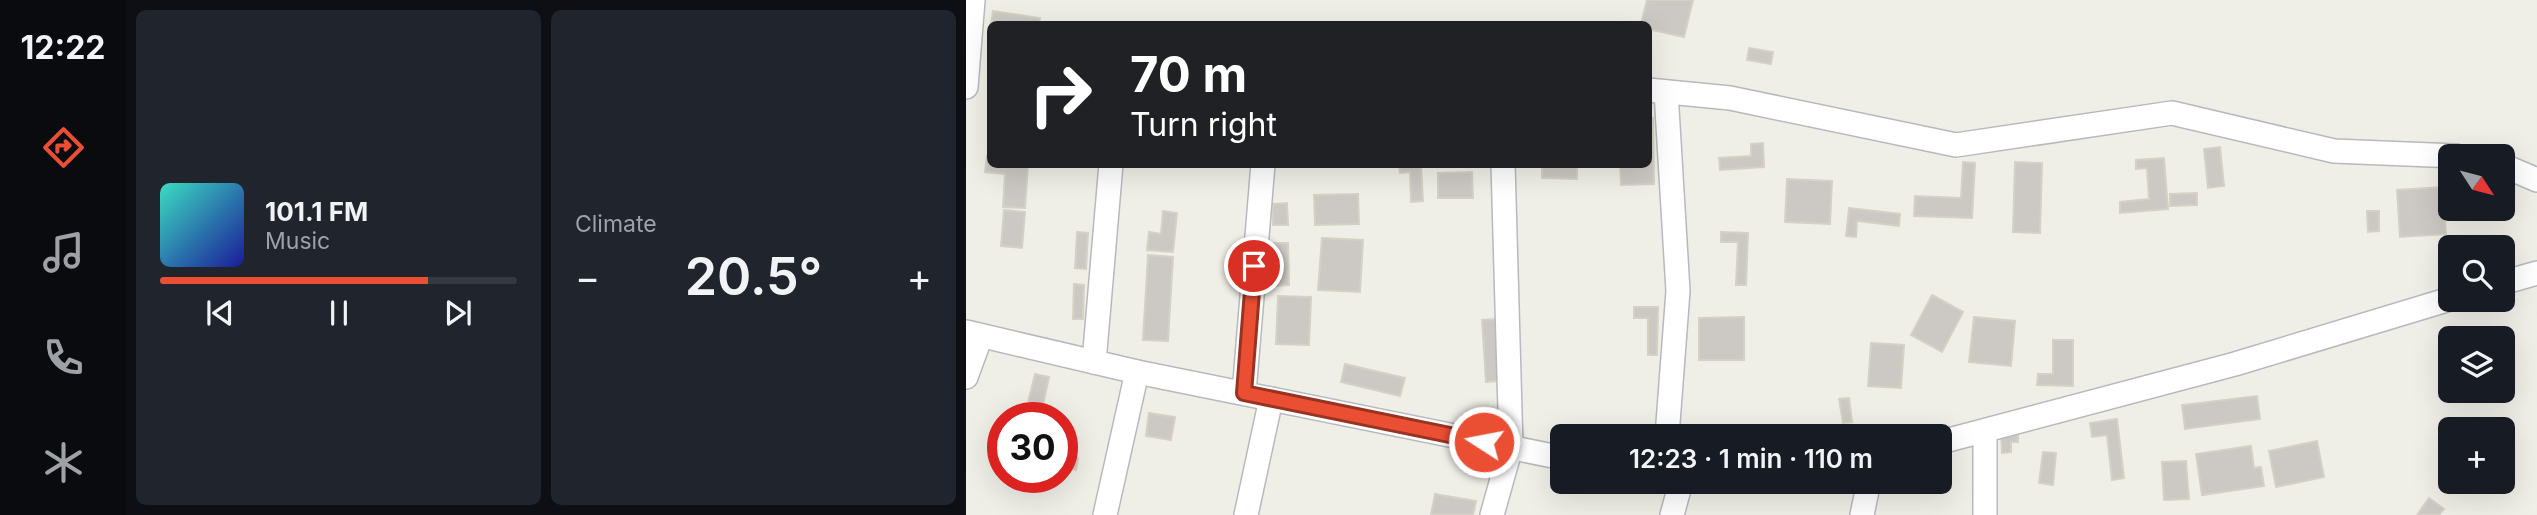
<!DOCTYPE html>
<html lang="en">
<head>
<meta charset="utf-8">
<style>
	:root { --surface:#171b24; --page:#20242c; --text:#f1f3f6; --muted:#9ea1a6; --line:#363941; --accent:#eb4f33 }
	body { margin:0; font-family:Inter,sans-serif; background:var(--page); color:var(--text); height:100vh; display:flex; flex-direction:column; font-size:26px; white-space:nowrap }
	* { box-sizing:border-box; margin:0 }
	p { font-size:23px; color:var(--muted) }
	.icon { flex:none; width:38px; height:38px; fill:none; stroke:currentColor; stroke-width:2; stroke-linecap:round; stroke-linejoin:round }
	.map { position:relative; flex:1; overflow:hidden }
	.details { display:flex; flex-direction:column; gap:10px; padding:10px; background:#0d0f14; width:840px }
	.details>* { flex:none }
	.hud { position:absolute; left:21px; top:21px; width:665px; height:147px; border-radius:10px; box-shadow:0 7px 28px #0002; background:#202124; color:#fff; overflow:hidden }
	.needle { width:46px; rotate:126deg }
	.fabs { position:absolute; left:1472px; top:144px; display:grid; gap:14px }
	.fabs a { display:grid; place-items:center; width:77px; height:77px; border-radius:10px; background:var(--surface); box-shadow:0 7px 28px #0002; font-size:35px }
	.speed { position:absolute; left:21px; top:402px; display:flex; gap:14px; font-size:35px; font-weight:700; text-align:center }
	.speed>* { display:grid; place-content:center; width:91px; height:91px; border-radius:50%; background:var(--surface); box-shadow:0 7px 28px #0002; line-height:1 }
	.speed .limit { border:10px solid #d22; background:#fff; color:#111 }
	.pin { position:absolute; display:grid; place-items:center; width:60px; height:60px; color:#fff; margin:-30px; border:4px solid #fff; border-radius:50%; box-shadow:0 2px 7px #0007 }
	.me { position:absolute; width:77px; margin:-38px; rotate:281deg; stroke-linejoin:round; filter:drop-shadow(0 0 5px #0008) }
	.turn { display:flex; align-items:center; gap:24px; height:147px; padding:0 28px; font-size:32px }
	.turn .icon { width:91px; height:91px; stroke-width:2.5 }
	.turn b { display:block; font-size:49px; line-height:60px }
	.big { font-size:52px; font-weight:600; line-height:1.1 }
	.details .tile { flex:1; display:flex; flex-direction:column; justify-content:center; gap:10px; min-width:0; padding:0 24px; border-radius:10px; background:var(--page) }
	.song { display:flex; align-items:center; gap:21px }
	.cover { width:84px; height:84px; border-radius:10px; background:linear-gradient(135deg,hsl(170 70% 55%),hsl(240 70% 35%)) }
	.played { height:7px; border-radius:4px; background:linear-gradient(90deg,var(--accent) 75%,var(--line) 75%) }
	.keys { display:flex; justify-content:space-around; direction:ltr }
	.heat { display:flex; justify-content:space-between; align-items:center; font-size:38px; direction:ltr }
	.details .tiles { flex:1; display:grid; gap:10px; grid-template-columns:repeat(2,1fr) }
	.trip { position:absolute; left:584px; top:424px; width:402px; height:70px; border-radius:10px; background:var(--surface); box-shadow:0 7px 28px #0002; font-weight:600; line-height:70px; text-align:center }
	main { display:flex; flex:1; min-height:0 }
	.menu { display:flex; flex-direction:column; width:126px; justify-content:space-around; align-items:center; background:#090b0e; color:var(--muted) }
	.menu .icon { width:49px; height:49px }
	.menu .active { color:var(--accent) }
	.menu b { font-size:32px; color:var(--text) }
	.map>svg:first-child { display:block }
	.building { fill:#ccc9c4; stroke:#d5d1c5; stroke-width:2 }
	.lines { fill:none; stroke-linecap:round; stroke-linejoin:round }
	.minor-casing { stroke:#b7b9bd; stroke-width:26 }
	.minor { stroke:#fff; stroke-width:23 }
	.route-casing { stroke:#993321; stroke-width:18 }
	.route { stroke:#eb4f33; stroke-width:12 }
</style>
</head>
<body>
<main>
<nav class="menu">
<b>12:22</b>
<svg class="icon active" aria-label="directions" viewBox="0 0 24 24"><path d="M12 3l9 9-9 9-9-9zM9 14v-3h6M13 9l2 2-2 2"/></svg>
<svg class="icon" aria-label="music" viewBox="0 0 24 24"><path d="M9 18V5l10-2v13"/><circle cx="6" cy="18" r="3"/><circle cx="16" cy="16" r="3"/></svg>
<svg class="icon" aria-label="phone" viewBox="0 0 24 24"><path d="M5 4h4l2 5-3 2q2 4 5 5l2-3 5 2v4C11 20 4 13 5 4z"/></svg>
<svg class="icon" aria-label="climate" viewBox="0 0 24 24"><path d="M12 3v18M4 7l16 10M4 17L20 7"/></svg>
</nav>
<section class="details">
<div class="tiles">
<div class="tile">
<div class="song"><i class="cover"></i><div><b>101.1 FM</b><p>Music</p></div></div>
<div class="played"></div>
<div class="keys"><svg class="icon" aria-label="previous" viewBox="0 0 24 24"><path d="M18 5L8 12l10 7zM5 5v14"/></svg><svg class="icon" aria-label="pause" viewBox="0 0 24 24"><path d="M8 5v14M16 5v14"/></svg><svg class="icon" aria-label="next" viewBox="0 0 24 24"><path d="M6 5l10 7-10 7zM19 5v14"/></svg></div>
</div>
<div class="tile"><p>Climate</p>
<div class="heat"><a>−</a><b class="big">20.5°</b><a>+</a></div>
</div>
</div>
</section>
<div class="map">
<svg width="1571" height="515" viewBox="0 0 1571 515">
	<rect width="100%" height="100%" fill="#f0efe7"/>
	<g class="building">
		<path d="M 681,0 L 727,0 L 718,37 L 682,29 L 682,24 L 675,24 Z"/>
		<path d="M 27,11 L 74,18 L 73,24 L 25,24 Z"/>
		<path d="M 783,48 L 807,52 L 805,64 L 781,60 Z"/>
		<path d="M 682,118 L 687,118 L 688,184 L 655,185 L 654,164 L 682,164 Z"/>
		<path d="M 797,143 L 798,167 L 754,170 L 753,158 L 785,156 L 785,144 Z"/>
		<path d="M 1254,147 L 1258,186 L 1242,188 L 1238,149 Z"/>
		<path d="M 21,156 L 24,156 L 24,164 L 62,164 L 59,208 L 37,207 L 39,174 L 19,172 Z"/>
		<path d="M 1198,158 L 1202,209 L 1154,213 L 1154,202 L 1183,199 L 1181,168 L 1170,169 L 1170,160 Z"/>
		<path d="M 997,162 L 1009,163 L 1006,218 L 948,216 L 949,196 L 995,198 Z"/>
		<path d="M 1049,162 L 1076,163 L 1074,233 L 1047,232 Z"/>
		<path d="M 433,164 L 455,164 L 457,201 L 445,202 L 444,172 L 434,173 Z"/>
		<path d="M 576,164 L 611,164 L 611,179 L 576,178 Z"/>
		<path d="M 506,172 L 507,198 L 472,198 L 472,173 Z"/>
		<path d="M 821,179 L 866,181 L 864,224 L 819,222 Z"/>
		<path d="M 1477,187 L 1480,234 L 1434,237 L 1431,190 Z"/>
		<path d="M 1231,193 L 1231,205 L 1204,206 L 1204,194 Z"/>
		<path d="M 392,194 L 393,224 L 349,225 L 348,195 Z"/>
		<path d="M 321,203 L 322,225 L 307,225 L 307,204 Z"/>
		<path d="M 883,208 L 934,214 L 933,226 L 891,221 L 890,237 L 880,236 Z"/>
		<path d="M 38,210 L 59,212 L 56,248 L 35,246 Z"/>
		<path d="M 197,211 L 211,213 L 207,252 L 181,250 L 183,232 L 195,234 Z"/>
		<path d="M 1401,211 L 1413,211 L 1413,231 L 1402,232 Z"/>
		<path d="M 111,232 L 122,233 L 120,269 L 109,268 Z"/>
		<path d="M 755,232 L 782,233 L 780,285 L 770,285 L 772,242 L 755,242 Z"/>
		<path d="M 356,238 L 397,240 L 394,292 L 352,290 Z"/>
		<path d="M 304,243 L 322,243 L 323,285 L 306,286 Z"/>
		<path d="M 182,255 L 207,257 L 202,341 L 177,340 Z"/>
		<path d="M 108,284 L 118,285 L 117,319 L 107,319 Z"/>
		<path d="M 966,295 L 997,312 L 976,352 L 945,335 Z"/>
		<path d="M 312,296 L 345,297 L 343,345 L 310,344 Z"/>
		<path d="M 668,307 L 692,307 L 691,355 L 682,355 L 682,318 L 668,318 Z"/>
		<path d="M 778,317 L 778,360 L 733,360 L 733,318 Z"/>
		<path d="M 1008,317 L 1049,321 L 1045,366 L 1003,362 Z"/>
		<path d="M 530,319 L 534,381 L 520,382 L 516,320 Z"/>
		<path d="M 1087,340 L 1107,340 L 1107,386 L 1071,385 L 1072,374 L 1087,374 Z"/>
		<path d="M 905,343 L 938,345 L 935,388 L 902,386 Z"/>
		<path d="M 379,364 L 439,378 L 434,396 L 375,382 Z"/>
		<path d="M 69,374 L 83,377 L 76,410 L 61,407 Z"/>
		<path d="M 1291,396 L 1294,419 L 1219,429 L 1216,405 Z"/>
		<path d="M 883,398 L 886,422 L 877,423 L 873,399 Z"/>
		<path d="M 183,413 L 209,417 L 205,440 L 180,436 Z"/>
		<path d="M 1151,419 L 1158,478 L 1146,480 L 1141,435 L 1126,437 L 1124,423 Z"/>
		<path d="M 1052,432 L 1052,442 L 1045,442 L 1045,452 L 1036,453 L 1035,433 Z"/>
		<path d="M 1351,441 L 1358,477 L 1310,487 L 1303,451 Z"/>
		<path d="M 1285,446 L 1288,468 L 1295,467 L 1298,486 L 1236,495 L 1230,454 Z"/>
		<path d="M 1077,452 L 1090,453 L 1087,485 L 1073,483 Z"/>
		<path d="M 96,455 L 112,459 L 110,470 L 96,467 Z"/>
		<path d="M 1220,461 L 1223,499 L 1198,500 L 1196,462 Z"/>
		<path d="M 469,494 L 510,501 L 507,515 L 465,515 Z"/>
		<path d="M 1463,498 L 1478,509 L 1473,515 L 1451,515 Z"/>
	</g>
	<g class="lines">
		<defs>
			<g id="minor">
				<path d="M 0,87 L 7,0"/>
				<path d="M 682,90 L 764,98 L 990,145 L 1206,113 L 1368,151 L 1490,156"/>
				<path d="M 700,92 L 712,291 L 701,436"/>
				<path d="M 1536,165 L 1571,180"/>
				<path d="M 1536,283 L 1571,273"/>
				<path d="M 0,332 L 171,372 L 597,458"/>
				<path d="M 128,362 L 145,164"/>
				<path d="M 0,377 L 15,336"/>
				<path d="M 278,393 L 297,164"/>
				<path d="M 975,442 L 1269,364 L 1484,299"/>
				<path d="M 139,515 L 171,372"/>
				<path d="M 280,515 L 305,399"/>
				<path d="M 526,515 L 545,447 L 537,164"/>
				<path d="M 706,515 L 715,482"/>
				<path d="M 896,515 L 903,481"/>
				<path d="M 1019,515 L 1019,431"/>
			</g>
		</defs>
		<use href="#minor" class="minor-casing"/>
		<use href="#minor" class="minor"/>
	</g>
	<g class="lines">
		<defs>
			<path id="route" d="M 288,266 L 278,393 L 518,442"/>
		</defs>
		<use href="#route" class="route-casing"/>
		<use href="#route" class="route"/>
	</g>
</svg>
<div class="fabs">
<a><svg class="needle" viewBox="-14 -14 28 28"><path d="M0-13l5 13h-10z" fill="#e53935"/><path d="M0 13l5-13h-10z" fill="#9ea1a6"/></svg></a>
<a><svg class="icon" aria-label="search" viewBox="0 0 24 24"><circle cx="10" cy="10" r="6"/><path d="M15 15l6 6"/></svg></a>
<a><svg class="icon" aria-label="layers" viewBox="0 0 24 24"><path d="M12 4l9 5-9 5-9-5zM3 14l9 5 9-5"/></svg></a>
<a>+</a>
</div>
<div class="speed"><div class="limit">30</div></div>
<div class="pin" style="left:288px;top:266px;background:#d93025"><svg class="icon" aria-label="arrive" viewBox="0 0 24 24"><path d="M6 21V4h12l-3 4 3 4H6"/></svg></div>
<svg class="me" style="left:518px;top:442px" viewBox="-20 -20 40 40"><circle r="17" fill="#eb4f33" stroke="#fff" stroke-width="3"/><path d="M0-11L8 9 0 5-8 9z" fill="#fff"/></svg>
<div class="trip">12:23 · 1 min · 110 m</div>
<div class="hud">
<div class="turn"><svg class="icon" aria-label="right" viewBox="0 0 24 24"><path d="M7 20v-9h11M14 6l5 5-5 5"/></svg><div><b>70 m</b>Turn right</div></div>
</div>
</div>
</main>
</body>
</html>
